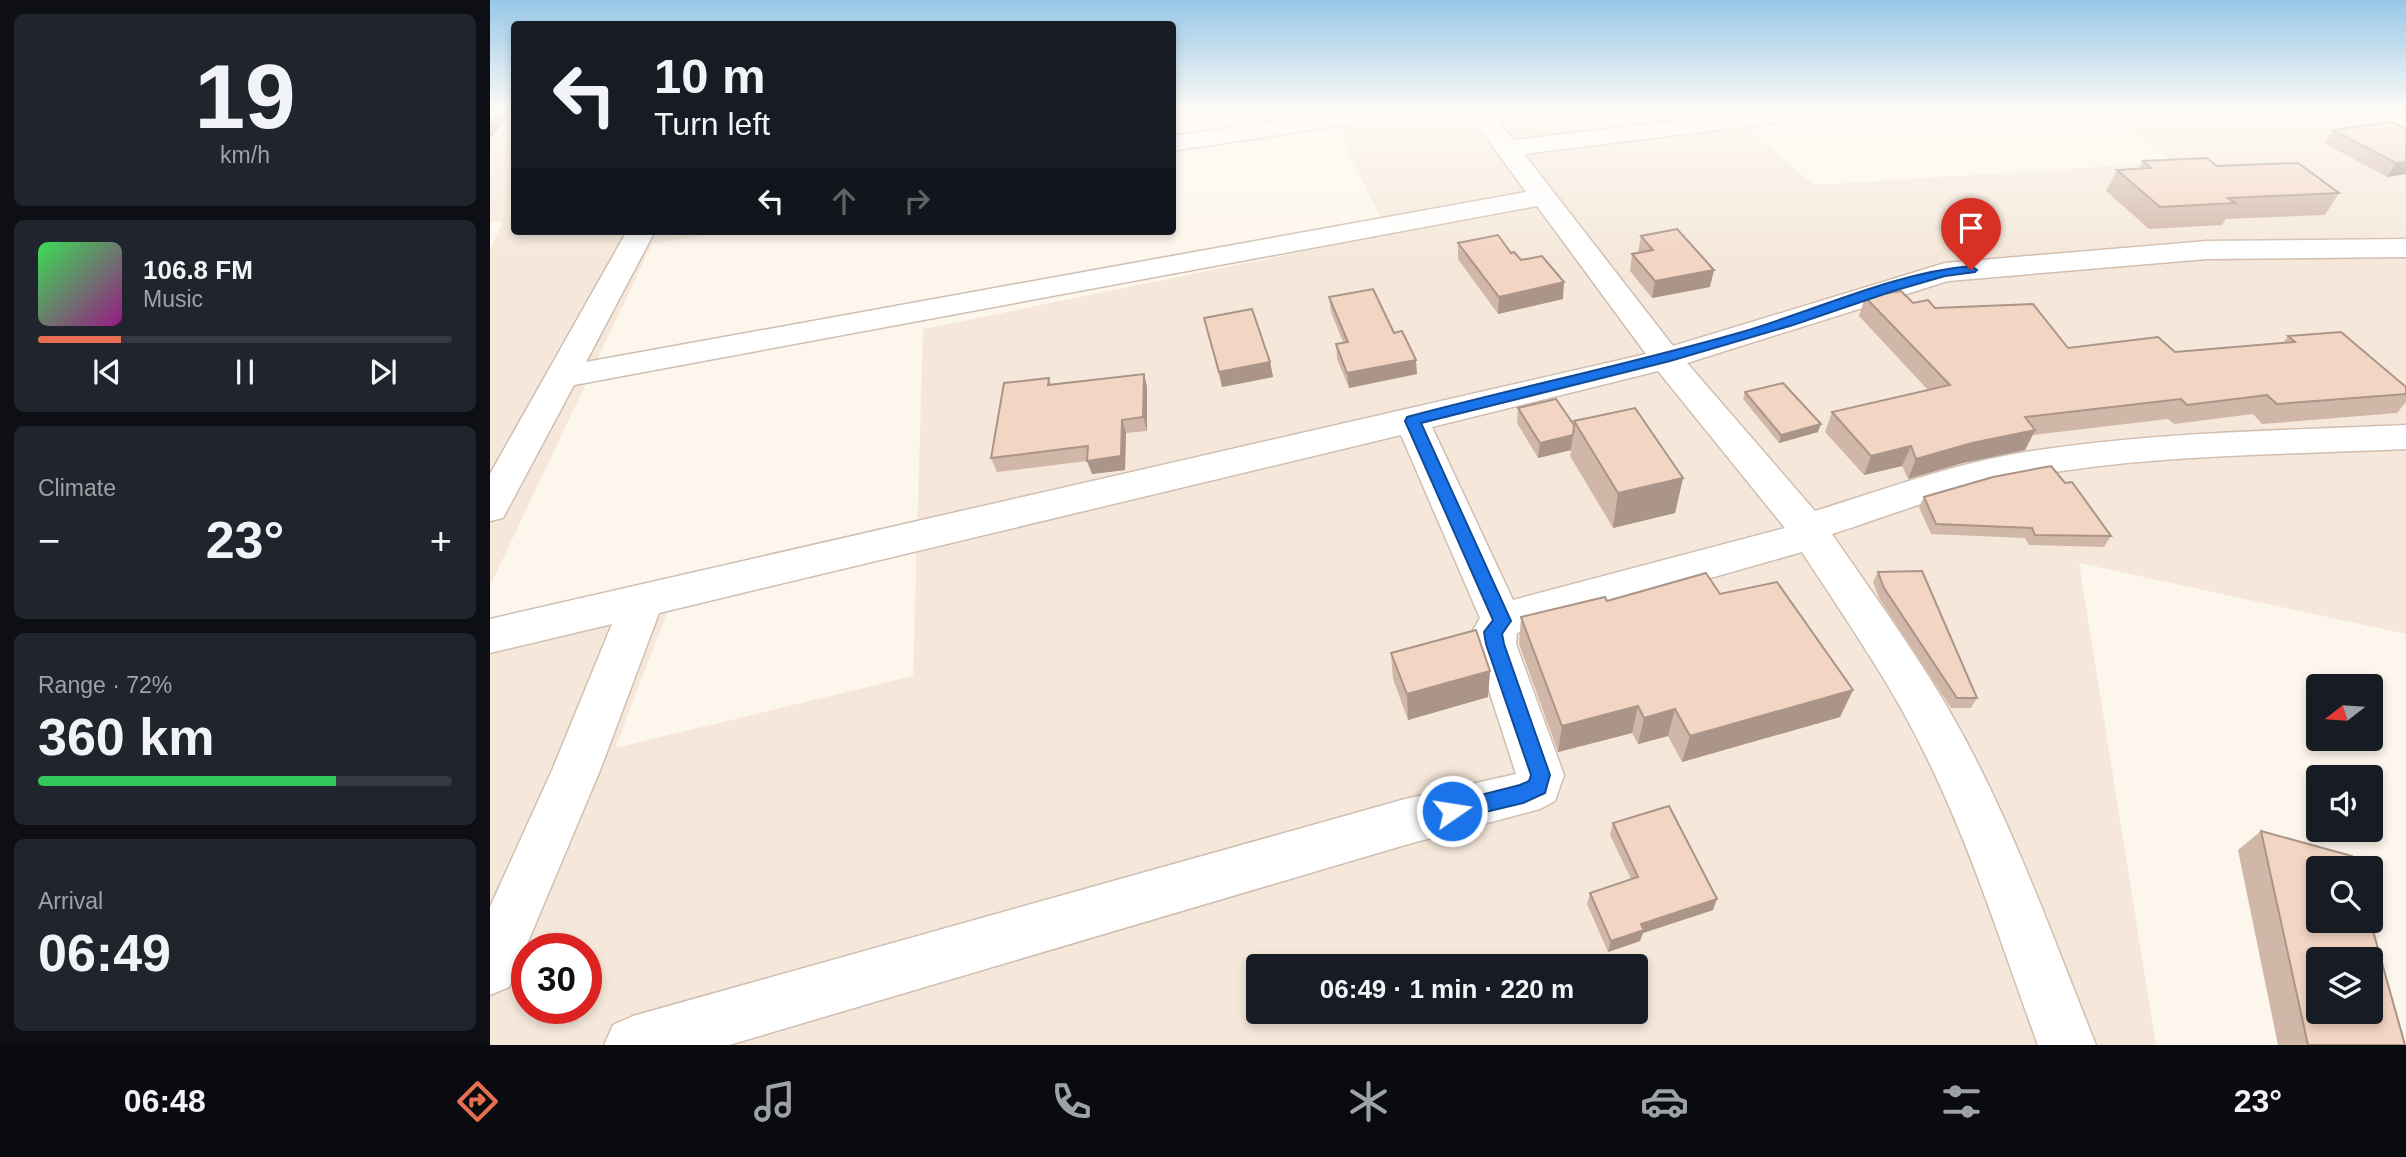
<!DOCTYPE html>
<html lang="en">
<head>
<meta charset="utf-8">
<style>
	:root { --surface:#171b24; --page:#20242c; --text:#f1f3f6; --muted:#9ea1a6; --line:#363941; --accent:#e76f51 }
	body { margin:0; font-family:Arial,sans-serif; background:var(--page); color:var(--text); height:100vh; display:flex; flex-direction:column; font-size:26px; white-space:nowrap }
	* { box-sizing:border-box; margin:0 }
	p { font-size:23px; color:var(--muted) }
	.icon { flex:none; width:38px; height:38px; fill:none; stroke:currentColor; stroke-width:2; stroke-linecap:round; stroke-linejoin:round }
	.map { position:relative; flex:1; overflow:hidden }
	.side { display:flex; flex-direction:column; gap:14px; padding:14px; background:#0d0f14; width:490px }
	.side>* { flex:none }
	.guide { position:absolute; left:21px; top:21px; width:665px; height:214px; border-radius:7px; box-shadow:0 4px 10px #0003; background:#171b24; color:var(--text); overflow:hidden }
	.needle { width:46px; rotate:253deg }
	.controls { position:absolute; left:1816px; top:674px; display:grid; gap:14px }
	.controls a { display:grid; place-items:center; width:77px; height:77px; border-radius:7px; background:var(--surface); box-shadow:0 4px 10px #0003; font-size:35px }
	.speed { position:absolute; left:21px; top:933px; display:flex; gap:14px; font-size:35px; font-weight:700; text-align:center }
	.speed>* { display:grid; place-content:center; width:91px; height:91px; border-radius:50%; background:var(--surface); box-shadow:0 4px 10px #0003; line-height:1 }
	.speed .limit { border:10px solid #d22; background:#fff; color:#111 }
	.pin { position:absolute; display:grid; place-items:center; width:60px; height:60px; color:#fff; margin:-72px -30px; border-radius:50% 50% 50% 0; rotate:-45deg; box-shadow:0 0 7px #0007 }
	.pin .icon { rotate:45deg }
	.me { position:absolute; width:77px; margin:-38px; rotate:77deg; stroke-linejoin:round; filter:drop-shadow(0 0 5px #0008) }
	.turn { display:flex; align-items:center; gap:24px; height:147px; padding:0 28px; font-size:32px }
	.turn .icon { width:91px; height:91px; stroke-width:2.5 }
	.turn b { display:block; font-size:49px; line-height:60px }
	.lanes { display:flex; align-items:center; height:66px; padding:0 28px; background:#0003; justify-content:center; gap:35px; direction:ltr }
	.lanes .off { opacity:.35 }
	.big { font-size:52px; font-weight:800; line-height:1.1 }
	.side .card { flex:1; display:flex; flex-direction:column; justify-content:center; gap:10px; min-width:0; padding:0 24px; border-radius:10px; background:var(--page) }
	.side .dial { align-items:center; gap:0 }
	.dial b { font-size:91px; line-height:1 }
	.song { display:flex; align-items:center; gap:21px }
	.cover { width:84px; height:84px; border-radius:10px; background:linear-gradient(135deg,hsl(130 70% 55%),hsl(310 70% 35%)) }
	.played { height:7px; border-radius:4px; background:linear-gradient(90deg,var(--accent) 20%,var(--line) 20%) }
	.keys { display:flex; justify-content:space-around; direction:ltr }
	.heat { display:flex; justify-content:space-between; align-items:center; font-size:38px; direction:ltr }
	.charge { height:10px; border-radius:5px; background:linear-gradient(90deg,#34c759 72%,var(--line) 0) }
	.trip { position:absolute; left:756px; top:954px; width:402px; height:70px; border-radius:7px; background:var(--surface); box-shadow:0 4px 10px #0003; font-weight:800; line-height:70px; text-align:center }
	.tab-bar { display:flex; height:112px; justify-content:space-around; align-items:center; background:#090b0e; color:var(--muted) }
	.tab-bar .icon { width:49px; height:49px }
	.tab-bar .on { color:var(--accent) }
	.tab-bar b { font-size:32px; color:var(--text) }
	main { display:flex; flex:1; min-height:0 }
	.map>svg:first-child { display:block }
	.residential { fill:#f5e8da; fill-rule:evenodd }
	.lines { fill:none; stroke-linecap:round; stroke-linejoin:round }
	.minor-casing { stroke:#d1beb0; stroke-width:3 }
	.minor { fill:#fff; fill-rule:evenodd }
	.wall { fill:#d1b7a8 }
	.shaded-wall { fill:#aa9588 }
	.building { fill:#f3d5c3; stroke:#aa9588; stroke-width:2; fill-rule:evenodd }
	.route { fill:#1a73e8; stroke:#114b97; stroke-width:2 }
</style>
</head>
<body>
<main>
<section class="side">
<div class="card dial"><b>19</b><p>km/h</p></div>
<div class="card">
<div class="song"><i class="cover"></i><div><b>106.8 FM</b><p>Music</p></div></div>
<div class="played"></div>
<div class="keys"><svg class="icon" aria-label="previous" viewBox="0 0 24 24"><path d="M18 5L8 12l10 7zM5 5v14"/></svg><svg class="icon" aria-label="pause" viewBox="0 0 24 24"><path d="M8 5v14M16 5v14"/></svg><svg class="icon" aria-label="next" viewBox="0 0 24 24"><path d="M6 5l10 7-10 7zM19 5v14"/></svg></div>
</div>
<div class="card"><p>Climate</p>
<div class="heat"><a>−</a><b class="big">23°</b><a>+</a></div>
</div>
<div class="card"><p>Range · 72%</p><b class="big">360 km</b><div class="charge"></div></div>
<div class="card"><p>Arrival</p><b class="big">06:49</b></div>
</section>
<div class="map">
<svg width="1916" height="1045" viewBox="0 0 1916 1045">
	<rect width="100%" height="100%" fill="#fdf6ec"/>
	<g class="residential">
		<path d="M 0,110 L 24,110 L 24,231 L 238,231 L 162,244 L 0,586 L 0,250 L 13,221 L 0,222 Z"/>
		<path d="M 965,110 L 1131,110 L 1148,128 L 1246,117 L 1324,185 L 1684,162 L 1607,110 L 1899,110 L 1916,119 L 1916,634 L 1589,563 L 1666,1045 L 0,1045 L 0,622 L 188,584 L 125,748 L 423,676 L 433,329 L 899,234 L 846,128 ZM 37,948 L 96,948 L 96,1008 L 37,1008 ZM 768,966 L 1146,966 L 1146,1012 L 768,1012 Z"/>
	</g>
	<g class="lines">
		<defs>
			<g id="minor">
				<path d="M 861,110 L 919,110 L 915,115 L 907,117 L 682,151 L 682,136 Z"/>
				<path d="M 976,110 L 1000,110 L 1023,140 L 1275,110 L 1344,110 L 1340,115 L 1332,117 L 1034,154 L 1183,346 L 1455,263 L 1717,241 L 1916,239 L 1916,257 L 1717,259 L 1458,281 L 1197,363 L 1325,511 C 1390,491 1456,466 1524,454 C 1653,432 1785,431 1916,425 L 1916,449 C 1784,455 1649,454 1519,480 C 1459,492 1401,515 1342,534 C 1385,597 1431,659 1468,726 C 1524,827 1563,938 1606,1045 L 1548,1045 C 1512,947 1481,846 1434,752 C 1400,682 1354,617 1312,552 L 1027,633 L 1026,644 L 1074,775 L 1065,801 L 1050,809 L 915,845 L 239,1045 L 114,1045 L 123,1025 L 143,1016 L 915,799 L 1026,774 L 984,644 L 982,632 L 990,618 L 911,435 L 169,613 L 111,768 L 19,987 L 0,995 L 0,907 L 63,768 L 122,624 L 0,653 L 0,619 L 1156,354 L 1047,206 L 84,385 L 13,518 L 0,521 L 0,474 L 137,231 L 165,231 L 96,362 L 1036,192 ZM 1168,371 L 1295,528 L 1023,600 L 942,427 Z"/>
			</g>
		</defs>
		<use href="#minor" class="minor-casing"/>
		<use href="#minor" class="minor"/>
	</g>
	<g class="wall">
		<path d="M 1916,129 L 1916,174 L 1897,177 L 1834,143 L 1843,130 Z"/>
		<path d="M 1653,161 L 1727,166 L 1849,193 L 1835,215 L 1736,219 L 1732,225 L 1659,229 L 1616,191 L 1627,170 L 1649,169 Z"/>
		<path d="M 1151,236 L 1220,287 L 1162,298 L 1140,271 L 1142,254 L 1148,253 Z"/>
		<path d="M 968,243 L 1021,253 L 1031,260 L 1073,299 L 1008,314 L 968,259 Z"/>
		<path d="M 839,297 L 904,333 L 927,374 L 859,388 L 847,359 L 846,344 L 853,342 L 841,312 Z"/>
		<path d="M 1375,297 L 1423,303 L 1445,308 L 1578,348 L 1685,352 L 1793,343 L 1798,336 L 1916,387 L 1916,402 L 1907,413 L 1772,424 L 1763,414 L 1684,424 L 1678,419 L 1543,435 L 1535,450 L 1473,463 L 1418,479 L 1412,466 L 1374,475 L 1335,432 L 1342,412 L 1438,390 L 1369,316 Z"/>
		<path d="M 714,318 L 780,362 L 783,377 L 732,387 Z"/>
		<path d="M 654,374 L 657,387 L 657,431 L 636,433 L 635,470 L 602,474 L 597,461 L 507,472 L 501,458 L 559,378 L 561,384 Z"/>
		<path d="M 1255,392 L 1328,432 L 1289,443 L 1253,399 Z"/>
		<path d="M 1028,408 L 1084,425 L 1084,421 L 1193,478 L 1185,513 L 1123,528 L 1080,456 L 1081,450 L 1048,458 L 1027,423 Z"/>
		<path d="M 1575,483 L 1621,536 L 1614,547 L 1539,545 L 1535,538 L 1441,534 L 1429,507 L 1434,497 Z"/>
		<path d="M 1388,572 L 1487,698 L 1481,708 L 1461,708 L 1389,598 L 1383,582 Z"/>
		<path d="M 1230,594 L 1363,690 L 1350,717 L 1192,762 L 1178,736 L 1148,744 L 1142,733 L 1068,752 L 1029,644 L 1031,617 L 1117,601 Z"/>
		<path d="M 901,653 L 1000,671 L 998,697 L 918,720 L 903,679 Z"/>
		<path d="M 1123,823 L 1223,910 L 1153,933 L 1150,941 L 1118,952 L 1097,904 L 1100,893 L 1141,879 L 1120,835 Z"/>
		<path d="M 1771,831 L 1915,1045 L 1788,1045 L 1748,850 Z"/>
	</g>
	<g class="shaded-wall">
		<path d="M 11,110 L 20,110 L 21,112 L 0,139 L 0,124 Z"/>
		<path d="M 1916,162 L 1916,174 L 1897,177 L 1906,163 Z"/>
		<path d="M 1224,270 L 1220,287 L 1162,298 L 1165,281 Z"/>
		<path d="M 1074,282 L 1073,299 L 1008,314 L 1009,297 Z"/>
		<path d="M 926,360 L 927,374 L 859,388 L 857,373 Z"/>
		<path d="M 780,362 L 783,377 L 732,387 L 729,372 Z"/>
		<path d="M 654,374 L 657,387 L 657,431 L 653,417 Z"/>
		<path d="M 632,420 L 636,433 L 635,470 L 602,474 L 597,461 Z"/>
		<path d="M 1331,424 L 1328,432 L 1289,443 L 1291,435 Z"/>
		<path d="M 1545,430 L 1535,450 L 1473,463 L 1418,479 L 1426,459 L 1482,443 Z"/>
		<path d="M 1083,435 L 1081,450 L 1048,458 L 1050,443 Z"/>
		<path d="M 1421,446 L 1412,466 L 1374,475 L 1381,456 Z"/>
		<path d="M 1193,478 L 1185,513 L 1123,528 L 1128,493 Z"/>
		<path d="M 1000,671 L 998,697 L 918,720 L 917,694 Z"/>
		<path d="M 1363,690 L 1350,717 L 1192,762 L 1200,736 Z"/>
		<path d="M 1148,706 L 1142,733 L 1068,752 L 1072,726 Z"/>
		<path d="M 1185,709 L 1178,736 L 1148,744 L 1154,718 Z"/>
		<path d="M 1227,899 L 1223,910 L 1153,933 L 1150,941 L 1118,952 L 1121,941 L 1151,924 Z"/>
	</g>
	<g class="building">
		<path d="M 0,110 L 11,110 L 0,124 Z"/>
		<path d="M 1901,122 L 1916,129 L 1916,162 L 1906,163 L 1843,130 Z"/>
		<path d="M 1717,158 L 1727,166 L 1808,163 L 1849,193 L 1738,198 L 1745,203 L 1670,207 L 1627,170 L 1661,168 L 1653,161 Z"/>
		<path d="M 1187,229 L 1224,270 L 1165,281 L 1142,254 L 1163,250 L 1151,236 Z"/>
		<path d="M 1008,235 L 1021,253 L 1024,252 L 1031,260 L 1052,256 L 1074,282 L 1009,297 L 968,243 Z"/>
		<path d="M 883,289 L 904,333 L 912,331 L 926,360 L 857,373 L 846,344 L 858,342 L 839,297 Z"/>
		<path d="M 1411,291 L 1423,303 L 1438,300 L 1445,308 L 1543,304 L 1578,348 L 1668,337 L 1685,352 L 1805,342 L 1798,336 L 1851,332 L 1916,387 L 1916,394 L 1787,404 L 1777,395 L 1697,405 L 1691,399 L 1535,417 L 1545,430 L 1482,443 L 1426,459 L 1421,446 L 1381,456 L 1342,412 L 1460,385 L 1375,297 Z"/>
		<path d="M 762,309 L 780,362 L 729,372 L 714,318 Z"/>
		<path d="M 654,374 L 653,417 L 632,420 L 631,456 L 597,461 L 598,446 L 501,458 L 514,383 L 559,378 L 558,385 Z"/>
		<path d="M 1293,383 L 1331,424 L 1291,435 L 1255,392 Z"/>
		<path d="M 1066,399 L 1084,425 L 1083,435 L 1050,443 L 1028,408 Z"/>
		<path d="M 1145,408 L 1193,478 L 1128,493 L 1084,421 Z"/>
		<path d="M 1561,466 L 1575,483 L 1582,482 L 1621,536 L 1545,535 L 1542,528 L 1446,524 L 1434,497 L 1503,477 Z"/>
		<path d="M 1432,571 L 1487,698 L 1467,698 L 1394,588 L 1388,572 Z"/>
		<path d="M 1216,573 L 1230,594 L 1287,582 L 1363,690 L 1200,736 L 1185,709 L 1154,718 L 1148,706 L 1072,726 L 1031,617 L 1115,597 L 1117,601 Z"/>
		<path d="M 986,630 L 1000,671 L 917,694 L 901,653 Z"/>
		<path d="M 1179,806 L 1227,899 L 1151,924 L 1154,930 L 1121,941 L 1100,893 L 1148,877 L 1123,823 Z"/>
		<path d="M 1771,831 L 1862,856 L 1866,868 L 1829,868 L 1829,920 L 1880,920 L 1915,1045 L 1818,1045 ZM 1829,959 L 1881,959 L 1881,1012 L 1829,1012 Z"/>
	</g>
	<linearGradient id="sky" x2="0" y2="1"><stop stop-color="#97c7e8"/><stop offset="0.43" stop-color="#fefbf6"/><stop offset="1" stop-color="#fefbf6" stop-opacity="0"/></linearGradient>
	<rect width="1916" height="256" fill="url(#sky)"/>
	<path class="route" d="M 1481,266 L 1487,270 L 1485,272 L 1455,276 L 1403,291 L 1303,325 L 1180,361 L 931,423 L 1021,621 L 1012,634 L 1014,644 L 1060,775 L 1055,793 L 1033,803 L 962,820 L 955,817 L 952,811 L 955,804 L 1030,785 L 1039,781 L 1041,775 L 996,644 L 994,632 L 1003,620 L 915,421 L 917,417 C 1029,387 1141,364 1252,332 C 1327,310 1403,273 1481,266 Z"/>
</svg>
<div class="controls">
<a><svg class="needle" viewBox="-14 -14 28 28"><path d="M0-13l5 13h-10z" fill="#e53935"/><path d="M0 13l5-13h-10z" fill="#9ea1a6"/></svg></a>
<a><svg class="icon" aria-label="sound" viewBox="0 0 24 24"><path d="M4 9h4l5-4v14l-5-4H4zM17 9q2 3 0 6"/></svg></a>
<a><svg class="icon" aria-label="search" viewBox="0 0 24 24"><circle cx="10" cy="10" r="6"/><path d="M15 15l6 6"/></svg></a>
<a><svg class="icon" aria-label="layers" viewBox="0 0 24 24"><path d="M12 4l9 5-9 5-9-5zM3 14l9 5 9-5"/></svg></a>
</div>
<div class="speed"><div class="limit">30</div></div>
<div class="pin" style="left:1481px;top:270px;background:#d93025"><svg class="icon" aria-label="arrive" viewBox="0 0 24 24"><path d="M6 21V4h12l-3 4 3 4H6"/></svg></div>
<svg class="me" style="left:962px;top:811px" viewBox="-20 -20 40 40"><circle r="17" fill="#1a73e8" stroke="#fff" stroke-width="3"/><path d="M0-11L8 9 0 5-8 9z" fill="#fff"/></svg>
<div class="trip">06:49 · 1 min · 220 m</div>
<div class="guide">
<div class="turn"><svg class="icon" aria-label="left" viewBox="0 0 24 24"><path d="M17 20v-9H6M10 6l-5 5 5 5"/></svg><div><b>10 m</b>Turn left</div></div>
<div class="lanes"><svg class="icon" aria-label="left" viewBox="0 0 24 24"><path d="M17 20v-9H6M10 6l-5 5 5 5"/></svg><svg class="icon off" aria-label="ahead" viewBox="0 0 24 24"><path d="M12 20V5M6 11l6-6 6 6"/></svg><svg class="icon off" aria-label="right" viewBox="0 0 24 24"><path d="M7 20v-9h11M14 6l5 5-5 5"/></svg></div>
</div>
</div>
</main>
<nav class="tab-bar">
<b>06:48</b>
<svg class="icon on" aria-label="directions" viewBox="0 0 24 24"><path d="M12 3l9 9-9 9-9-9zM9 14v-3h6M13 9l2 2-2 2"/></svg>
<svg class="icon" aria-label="music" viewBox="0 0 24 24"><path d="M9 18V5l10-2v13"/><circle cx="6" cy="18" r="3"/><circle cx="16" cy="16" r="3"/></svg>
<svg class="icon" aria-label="phone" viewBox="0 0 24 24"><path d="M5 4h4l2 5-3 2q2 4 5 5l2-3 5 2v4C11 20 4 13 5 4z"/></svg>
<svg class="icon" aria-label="climate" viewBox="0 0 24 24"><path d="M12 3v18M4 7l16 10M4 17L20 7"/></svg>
<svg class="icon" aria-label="car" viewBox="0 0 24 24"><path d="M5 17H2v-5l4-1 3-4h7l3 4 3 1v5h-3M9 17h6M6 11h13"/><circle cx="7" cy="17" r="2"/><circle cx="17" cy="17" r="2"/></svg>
<svg class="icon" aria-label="filters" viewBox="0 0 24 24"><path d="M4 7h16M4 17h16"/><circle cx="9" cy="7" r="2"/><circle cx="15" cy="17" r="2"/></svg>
<b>23°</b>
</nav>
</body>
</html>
